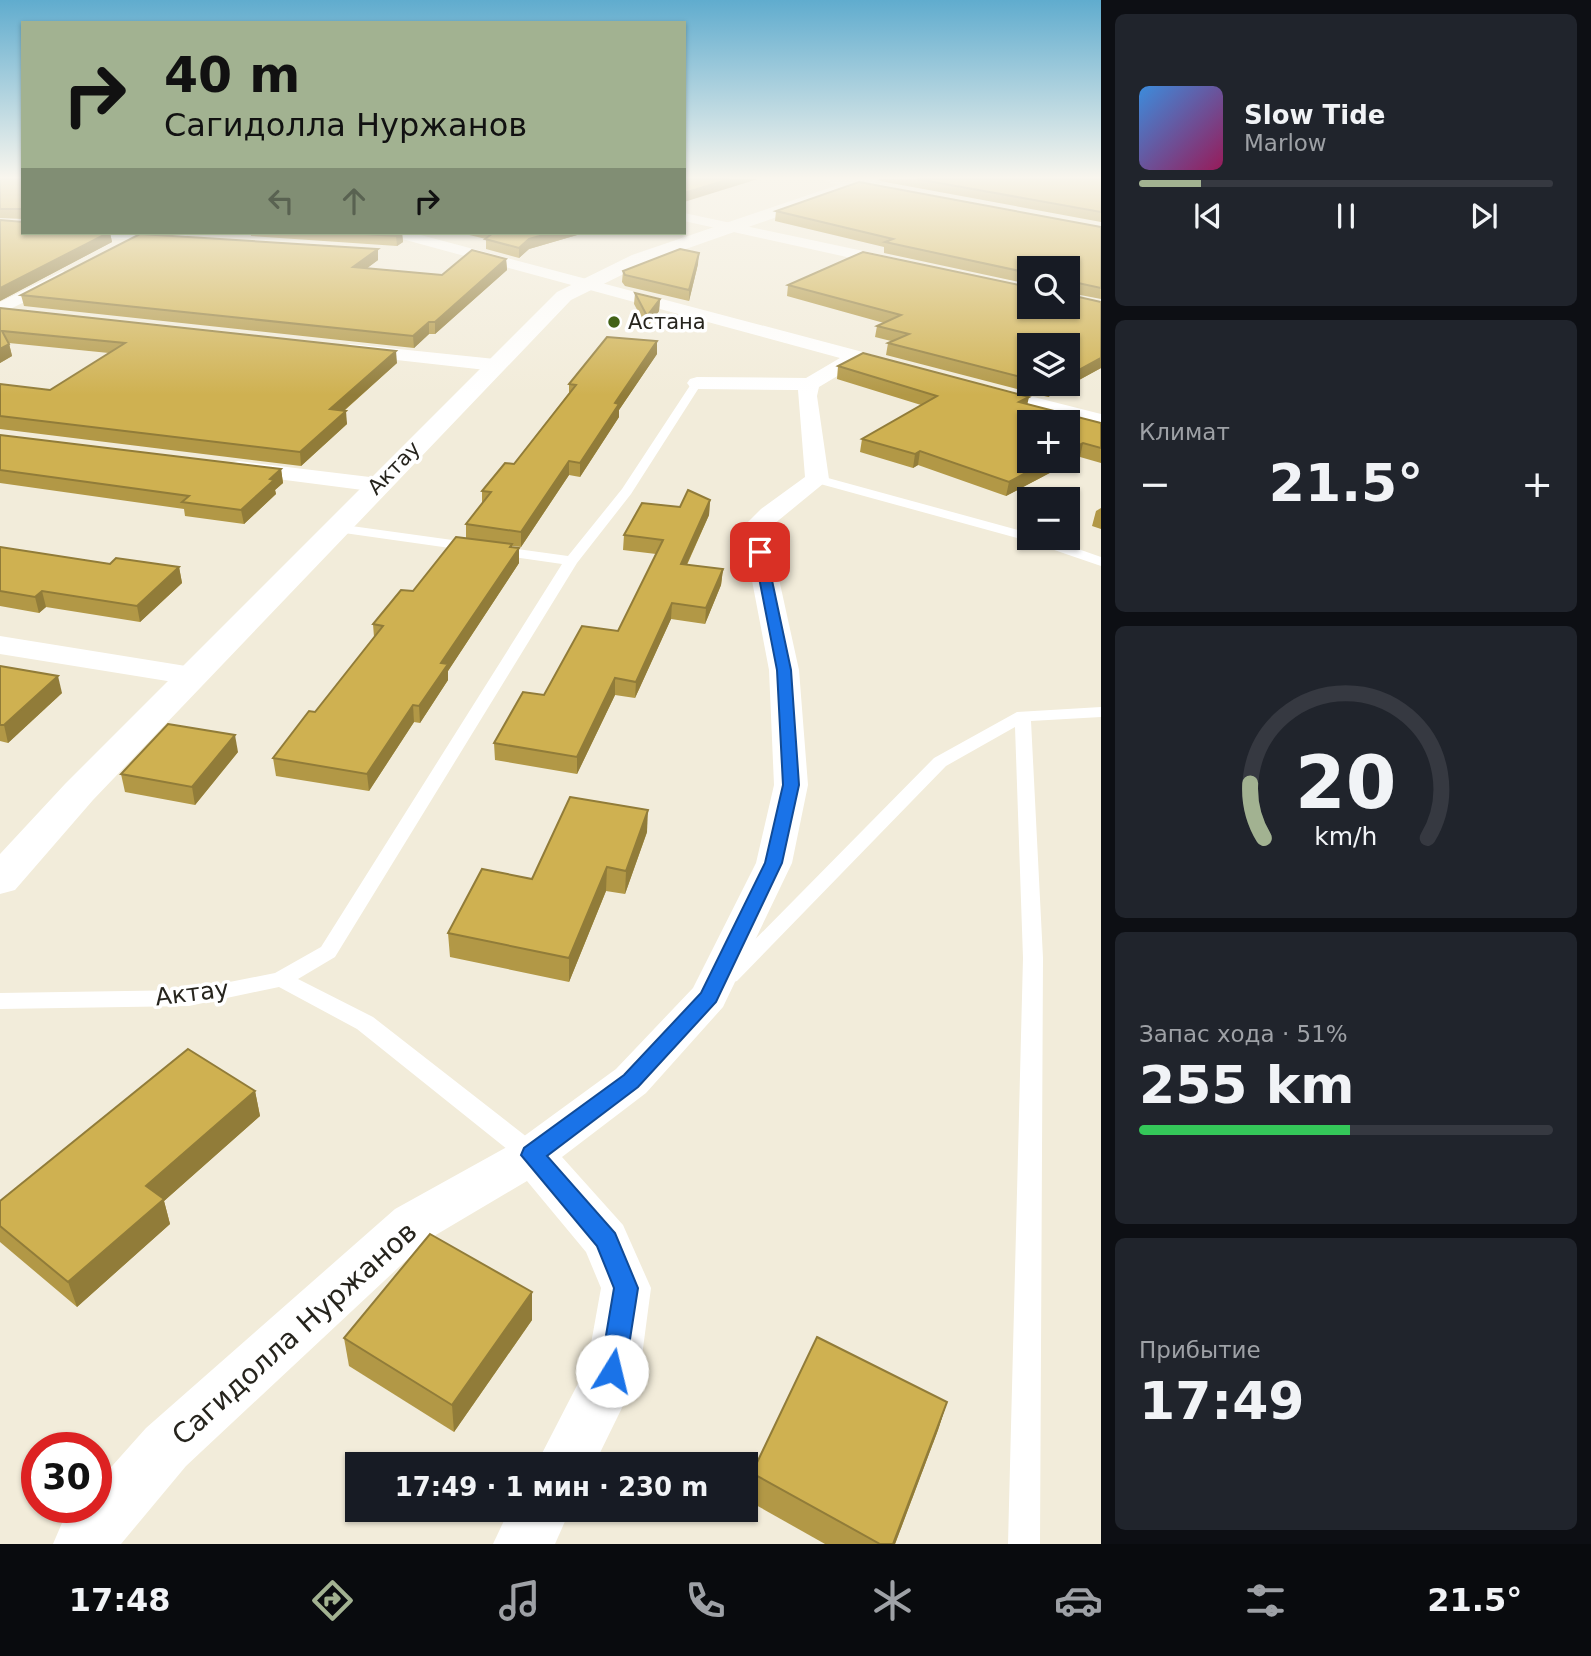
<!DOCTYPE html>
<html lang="ru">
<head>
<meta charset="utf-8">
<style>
	:root { --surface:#171b24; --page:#20242c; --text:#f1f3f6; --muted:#9ea1a6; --line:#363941; --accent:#a2b291 }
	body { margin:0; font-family:"DejaVu Sans",sans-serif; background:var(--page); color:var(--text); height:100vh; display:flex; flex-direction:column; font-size:26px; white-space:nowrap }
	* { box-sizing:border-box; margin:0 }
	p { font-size:23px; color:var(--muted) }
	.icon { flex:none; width:38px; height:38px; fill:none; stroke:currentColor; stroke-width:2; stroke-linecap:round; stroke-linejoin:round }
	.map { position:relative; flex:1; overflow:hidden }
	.details { display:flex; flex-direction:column; gap:14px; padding:14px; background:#0d0f14; width:490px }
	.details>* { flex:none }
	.guide { position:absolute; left:21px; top:21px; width:665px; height:214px; border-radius:0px; box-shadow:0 2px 5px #0004; background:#a2b291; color:#111; overflow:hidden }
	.controls { position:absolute; left:1017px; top:256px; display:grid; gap:14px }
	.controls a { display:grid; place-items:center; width:63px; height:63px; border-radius:0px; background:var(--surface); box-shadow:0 2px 5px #0004; font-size:35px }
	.speed { position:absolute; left:21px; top:1432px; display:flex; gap:14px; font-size:35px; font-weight:700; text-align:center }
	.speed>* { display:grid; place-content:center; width:91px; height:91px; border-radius:50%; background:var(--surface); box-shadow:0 2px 5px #0004; line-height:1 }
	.speed .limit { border:10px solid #d22; background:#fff; color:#111 }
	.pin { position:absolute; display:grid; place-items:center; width:60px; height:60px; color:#fff; margin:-30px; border-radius:14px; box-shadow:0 4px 10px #0006 }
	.me { position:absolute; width:77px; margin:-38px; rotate:9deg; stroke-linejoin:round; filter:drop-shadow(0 0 5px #0008) }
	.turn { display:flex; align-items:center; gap:24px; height:147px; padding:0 28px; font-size:32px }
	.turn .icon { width:91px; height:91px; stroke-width:2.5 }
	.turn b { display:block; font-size:49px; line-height:60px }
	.lanes { display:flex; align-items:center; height:66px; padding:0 28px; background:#0003; justify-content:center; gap:35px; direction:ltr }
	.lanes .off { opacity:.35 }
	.big { font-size:52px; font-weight:600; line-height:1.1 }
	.details .card { flex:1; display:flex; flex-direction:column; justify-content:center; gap:10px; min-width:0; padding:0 24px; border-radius:10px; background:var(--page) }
	.details .dial { align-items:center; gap:0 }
	.dial svg { height:182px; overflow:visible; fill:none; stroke:var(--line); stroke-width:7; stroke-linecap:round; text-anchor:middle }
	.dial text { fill:var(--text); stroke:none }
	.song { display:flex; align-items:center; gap:21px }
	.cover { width:84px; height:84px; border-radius:10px; background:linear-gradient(135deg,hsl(210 70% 55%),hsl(330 70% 35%)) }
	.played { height:7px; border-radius:4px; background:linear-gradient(90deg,var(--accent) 15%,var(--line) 15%) }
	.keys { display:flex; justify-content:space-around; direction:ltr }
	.heat { display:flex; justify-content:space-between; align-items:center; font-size:38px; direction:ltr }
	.charge { height:10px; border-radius:5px; background:linear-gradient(90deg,#34c759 51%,var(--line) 0) }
	.trip { position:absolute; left:345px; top:1452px; width:413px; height:70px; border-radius:0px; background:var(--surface); box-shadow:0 2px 5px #0004; font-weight:600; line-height:70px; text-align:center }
	.tab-bar { display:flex; height:112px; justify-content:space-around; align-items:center; background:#090b0e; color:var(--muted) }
	.tab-bar .icon { width:49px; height:49px }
	.tab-bar .current { color:var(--accent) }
	.tab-bar b { font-size:32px; color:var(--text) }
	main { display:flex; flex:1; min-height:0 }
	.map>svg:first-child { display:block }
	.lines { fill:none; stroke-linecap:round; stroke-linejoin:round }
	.lane { fill:#fff; fill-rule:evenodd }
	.street { fill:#fff; fill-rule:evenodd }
	.secondary { fill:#fff; fill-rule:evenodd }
	.wall { fill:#b29846; fill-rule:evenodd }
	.shaded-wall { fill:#917c39 }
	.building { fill:#cfb151; stroke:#917c39; stroke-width:2 }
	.route { fill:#1a73e8; stroke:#114b97; stroke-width:2 }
	.poi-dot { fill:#426216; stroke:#fff; stroke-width:2.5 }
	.labels { text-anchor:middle; stroke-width:7; stroke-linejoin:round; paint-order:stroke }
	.far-poi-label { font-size:21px; fill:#26241d; stroke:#fff; text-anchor:start }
	.far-street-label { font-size:21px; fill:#26241d; stroke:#fff }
	.street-label { font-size:24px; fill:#26241d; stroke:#fff }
	.near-street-label { font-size:28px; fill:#26241d; stroke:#fff }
</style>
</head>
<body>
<main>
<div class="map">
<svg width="1101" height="1544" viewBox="0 0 1101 1544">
	<rect width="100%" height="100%" fill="#f2ecda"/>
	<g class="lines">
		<g class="lane">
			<path d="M 693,381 L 702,383 L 631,494 L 577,563 L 335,957 L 298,979 L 373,1017 L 541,1148 L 544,1155 L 541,1162 L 532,1165 L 523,1162 L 357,1029 L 279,987 L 189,1006 L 0,1009 L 0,993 L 189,990 L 275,973 L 321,947 L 562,564 L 337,532 L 330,528 L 337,524 L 568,556 L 622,489 Z"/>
			<path d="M 817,475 L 1029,533 L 1029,537 L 1044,537 L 1101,557 L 1101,566 L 1028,541 L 813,482 L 813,476 Z"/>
			<path d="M 1101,707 L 1101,717 L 1031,721 L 1043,958 L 1040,1544 L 1008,1544 L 1023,958 L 1015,727 L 946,766 L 737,981 L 730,983 L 723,981 L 719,976 L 934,758 L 1017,712 Z"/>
		</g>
		<g class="street">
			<path d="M 823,179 L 852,179 L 894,187 L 896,190 L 889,194 L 830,183 Z"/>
			<path d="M 684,213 L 901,259 L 909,264 L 901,269 L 684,221 Z"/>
			<path d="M 99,233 L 186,235 L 189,238 L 181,243 L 107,238 Z"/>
			<path d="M 389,233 L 413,233 L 874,355 L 877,359 L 867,365 L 859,363 L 819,387 L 817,396 L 829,479 L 768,529 L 799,670 L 808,785 L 792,863 L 723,1007 L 646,1093 L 562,1157 L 623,1225 L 651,1288 L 640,1371 L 594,1465 L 536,1465 L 587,1366 L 601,1288 L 586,1252 L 527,1181 L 429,1239 L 186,1466 L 121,1544 L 53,1544 L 62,1523 L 77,1507 L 96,1507 L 96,1484 L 146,1428 L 395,1209 L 516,1142 L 616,1069 L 693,988 L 756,863 L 774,785 L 769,670 L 742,528 L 761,509 L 805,477 L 798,390 L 697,389 L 690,387 L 687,383 L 690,379 L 697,377 L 806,378 L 840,358 L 391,236 Z"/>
			<path d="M 63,271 L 71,276 L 69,280 L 0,314 L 0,302 Z"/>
			<path d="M 350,344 L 495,359 L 505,365 L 495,371 L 343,354 L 340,350 L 343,346 Z"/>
			<path d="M 983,384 L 1101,414 L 1101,427 L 976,394 L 973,390 L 976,386 Z"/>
			<path d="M 238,461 L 378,478 L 386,480 L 390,485 L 386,490 L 378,492 L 230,473 L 226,468 L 230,463 Z"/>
			<path d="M 0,636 L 192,667 L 203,670 L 207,676 L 203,682 L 192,685 L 0,654 Z"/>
			<path d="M 509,1510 L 570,1510 L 555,1544 L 493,1544 Z"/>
		</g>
		<path class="secondary" d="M 855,179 L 878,179 L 876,182 L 646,263 L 571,300 L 93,800 L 15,890 L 0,894 L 0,854 L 65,784 L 557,292 L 632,255 Z"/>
	</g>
	<g class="wall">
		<path d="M 0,179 L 23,179 L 23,233 L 110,233 L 112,242 L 0,301 L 0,220 L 23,222 L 23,219 L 0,218 Z"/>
		<path d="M 879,179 L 1101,179 L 1101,222 L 880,181 Z"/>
		<path d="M 859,182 L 1101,227 L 1101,299 L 1070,293 L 1070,295 L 1101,302 L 1101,368 L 1048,397 L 886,355 L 888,343 L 891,341 L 875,337 L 877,326 L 884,323 L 787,296 L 788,285 L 863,252 L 1029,287 L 1029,306 L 1068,306 L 1068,268 L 1029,268 L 1029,284 L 884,253 L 884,247 L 775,221 L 776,211 ZM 1029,345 L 1068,345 L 1068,383 L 1029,383 Z"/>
		<path d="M 251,233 L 402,233 L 403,242 L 397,246 L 251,236 Z"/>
		<path d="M 461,233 L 584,233 L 529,249 L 519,258 L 486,249 L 486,239 Z"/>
		<path d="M 378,249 L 378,260 L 367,268 L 442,275 L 506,259 L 507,270 L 435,334 L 429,334 L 414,348 L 24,306 L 21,295 Z"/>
		<path d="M 698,264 L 689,301 L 625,286 L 622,282 L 623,271 Z"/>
		<path d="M 635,293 L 660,299 L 659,311 L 647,328 L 634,304 Z"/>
		<path d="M 0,308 L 397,363 L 344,411 L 347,424 L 301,466 L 0,429 L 0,384 L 50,390 L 109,353 L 9,343 L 12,356 L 0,363 Z"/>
		<path d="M 657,354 L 619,410 L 619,417 L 580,477 L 569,475 L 521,547 L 512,546 L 512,547 L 519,548 L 519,563 L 448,671 L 448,680 L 420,723 L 414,722 L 369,791 L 276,776 L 273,758 L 315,712 L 374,637 L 373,624 L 413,591 L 466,538 L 466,524 L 482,503 L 482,491 L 514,464 L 569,393 L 569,384 Z"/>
		<path d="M 838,366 L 1028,404 L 1101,423 L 1101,463 L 1080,457 L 1006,496 L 918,465 L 913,468 L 860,452 L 862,439 L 921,405 L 837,379 Z"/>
		<path d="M 0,435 L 281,469 L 283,483 L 275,490 L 276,494 L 244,524 L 185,516 L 184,509 L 0,483 Z"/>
		<path d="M 710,500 L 709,515 L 687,565 L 723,569 L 721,585 L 705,624 L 671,619 L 635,698 L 615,695 L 577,774 L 495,760 L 494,743 L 544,695 L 618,631 L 656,554 L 623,550 L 624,535 Z"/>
		<path d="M 1101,508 L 1101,529 L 1092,526 L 1096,511 Z"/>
		<path d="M 0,547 L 110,564 L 179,567 L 182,583 L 140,622 L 46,607 L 39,613 L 0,606 Z"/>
		<path d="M 0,666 L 62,693 L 8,743 L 0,741 Z"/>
		<path d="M 238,752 L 195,805 L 125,792 L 121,774 Z"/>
		<path d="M 647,832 L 625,894 L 606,891 L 569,982 L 450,957 L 448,933 L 532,879 Z"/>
		<path d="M 255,1091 L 260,1116 L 164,1201 L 170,1224 L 77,1307 L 0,1242 L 0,1201 Z"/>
		<path d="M 532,1292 L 532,1320 L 454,1432 L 349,1366 L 344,1338 Z"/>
		<path d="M 947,1402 L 938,1430 L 895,1544 L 825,1544 L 747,1500 L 752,1473 Z"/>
	</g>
	<g class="shaded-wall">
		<path d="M 730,179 L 758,179 L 684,202 L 684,193 Z"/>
		<path d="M 108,233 L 110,233 L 112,242 L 0,301 L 0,288 Z"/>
		<path d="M 401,233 L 402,233 L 403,242 L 397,246 L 396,236 Z"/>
		<path d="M 551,233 L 584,233 L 529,249 L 519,258 L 519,248 L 529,239 Z"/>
		<path d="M 378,249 L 378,260 L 354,278 L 353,267 Z"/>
		<path d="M 699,253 L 698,264 L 689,301 L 689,290 Z"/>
		<path d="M 506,259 L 507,270 L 435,334 L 435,322 Z"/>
		<path d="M 660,299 L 659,311 L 647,328 L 647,316 Z"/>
		<path d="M 429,322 L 429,334 L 414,348 L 413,336 Z"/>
		<path d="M 657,341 L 657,354 L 619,410 L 619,417 L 580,477 L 580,463 L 615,403 Z"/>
		<path d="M 9,344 L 12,356 L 0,363 L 0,349 Z"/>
		<path d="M 396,351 L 397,363 L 331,422 L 330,409 Z"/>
		<path d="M 1101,358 L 1101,368 L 1048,397 L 1051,385 L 1054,383 L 1068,383 L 1068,376 Z"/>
		<path d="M 1029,397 L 1026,410 L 1019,402 Z"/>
		<path d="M 346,411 L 347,424 L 301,466 L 300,452 Z"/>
		<path d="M 1083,443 L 1080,457 L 1006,496 L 1009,482 L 1050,460 L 1068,460 L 1068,451 Z"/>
		<path d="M 920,451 L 918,465 L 913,468 L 915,454 Z"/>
		<path d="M 569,461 L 569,475 L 521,547 L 521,532 Z"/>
		<path d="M 281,469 L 283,483 L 275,490 L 276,494 L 244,524 L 241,510 L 270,479 Z"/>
		<path d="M 710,500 L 709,515 L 680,579 L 681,564 Z"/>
		<path d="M 512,544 L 512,558 L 519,548 L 519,563 L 448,671 L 448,680 L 420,723 L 419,706 L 441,663 Z"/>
		<path d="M 179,567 L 182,583 L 140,622 L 137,606 Z"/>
		<path d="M 723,569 L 721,585 L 705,624 L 706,608 Z"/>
		<path d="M 42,591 L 46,607 L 39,613 L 35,597 Z"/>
		<path d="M 672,603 L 671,619 L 635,698 L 636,682 Z"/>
		<path d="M 58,676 L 62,693 L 8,743 L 4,725 Z"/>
		<path d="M 615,678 L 615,695 L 577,774 L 577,757 Z"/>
		<path d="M 413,705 L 414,722 L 369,791 L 367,774 Z"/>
		<path d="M 235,735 L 238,752 L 195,805 L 192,787 Z"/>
		<path d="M 648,810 L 647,832 L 625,894 L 626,871 Z"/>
		<path d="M 607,867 L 606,891 L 569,982 L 569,958 Z"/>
		<path d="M 255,1091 L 260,1116 L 164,1201 L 170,1224 L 77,1307 L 68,1282 L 146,1186 Z"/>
		<path d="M 532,1292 L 532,1320 L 454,1432 L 452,1405 Z"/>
		<path d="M 947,1402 L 938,1430 L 895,1544 L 893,1544 Z"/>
	</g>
	<g class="building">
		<rect x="0" y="179" width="23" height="30"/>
		<path d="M 684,179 L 730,179 L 684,193 Z"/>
		<path d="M 917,179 L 1101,179 L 1101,212 Z"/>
		<path d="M 859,182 L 1101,227 L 1101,288 L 1069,281 L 1070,295 L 1101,302 L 1101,358 L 1068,376 L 1068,345 L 1029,345 L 1029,379 L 888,343 L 909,334 L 877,326 L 901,315 L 788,285 L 863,252 L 1029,287 L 1029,306 L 1068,306 L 1068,268 L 1029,268 L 1029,273 L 885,242 L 893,239 L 776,211 Z"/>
		<path d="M 23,213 L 23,233 L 108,233 L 0,288 L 0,220 L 23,222 Z"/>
		<path d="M 347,233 L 401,233 L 396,236 Z"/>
		<path d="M 493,233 L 551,233 L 529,239 L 519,248 L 485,239 Z"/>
		<path d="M 140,234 L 378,249 L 353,267 L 442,275 L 472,250 L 506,259 L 435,322 L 429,322 L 413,336 L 21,295 Z"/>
		<path d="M 680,249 L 699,253 L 689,290 L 625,275 L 623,271 Z"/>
		<path d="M 635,293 L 660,299 L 647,316 Z"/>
		<path d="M 0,308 L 396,351 L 330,409 L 346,411 L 300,452 L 0,416 L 0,384 L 50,390 L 125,343 L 2,331 L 9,344 L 0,349 Z"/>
		<path d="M 607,337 L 657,341 L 615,403 L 619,404 L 580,463 L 569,461 L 521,532 L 466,524 L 491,492 L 482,491 L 505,463 L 514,464 L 576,385 L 569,384 Z"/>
		<path d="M 863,353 L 1029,397 L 1019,402 L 1101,423 L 1101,448 L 1083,443 L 1068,451 L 1068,422 L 1029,422 L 1029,460 L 1050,460 L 1009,482 L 920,451 L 915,454 L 862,439 L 937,396 L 838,366 Z"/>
		<path d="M 0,435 L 281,469 L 270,479 L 274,480 L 241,510 L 182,502 L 189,496 L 0,470 Z"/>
		<path d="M 688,490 L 710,500 L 681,564 L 723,569 L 706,608 L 672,603 L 636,682 L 615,678 L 577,757 L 494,743 L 523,692 L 544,695 L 582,626 L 618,631 L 663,540 L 624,535 L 642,503 L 680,507 Z"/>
		<path d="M 456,537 L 512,544 L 510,547 L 519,548 L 441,663 L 448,664 L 419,706 L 413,705 L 367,774 L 273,758 L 309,711 L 315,712 L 383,626 L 373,624 L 401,590 L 413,591 Z"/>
		<path d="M 0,547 L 110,564 L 116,558 L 179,567 L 137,606 L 42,591 L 35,597 L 0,591 Z"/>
		<path d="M 0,666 L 58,676 L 4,725 L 0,725 Z"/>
		<path d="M 168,724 L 235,735 L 192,787 L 121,774 Z"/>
		<path d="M 570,797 L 648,810 L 626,871 L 607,867 L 569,958 L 448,933 L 482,869 L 532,879 Z"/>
		<path d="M 188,1049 L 255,1091 L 146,1186 L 164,1199 L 68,1282 L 0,1226 L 0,1201 Z"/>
		<path d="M 430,1234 L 532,1292 L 452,1405 L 344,1338 Z"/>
		<path d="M 817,1337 L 947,1402 L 893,1544 L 880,1544 L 752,1473 Z"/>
	</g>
	<linearGradient id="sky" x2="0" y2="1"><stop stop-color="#60acce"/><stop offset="0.45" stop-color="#f9f6ee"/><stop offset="1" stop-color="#f9f6ee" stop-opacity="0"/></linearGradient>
	<rect width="1101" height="395" fill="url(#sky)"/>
	<path class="route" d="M 760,548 L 766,552 L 791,670 L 799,785 L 782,863 L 716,1002 L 638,1087 L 547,1156 L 615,1233 L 638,1288 L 625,1371 L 622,1379 L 612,1383 L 603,1379 L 600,1371 L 614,1288 L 597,1246 L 521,1155 L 524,1148 L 624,1075 L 701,993 L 765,863 L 783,785 L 777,670 L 754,552 Z"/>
	<circle class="poi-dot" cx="614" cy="322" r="7"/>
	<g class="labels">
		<g class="far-poi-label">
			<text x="628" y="329">Астана</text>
		</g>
		<g class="far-street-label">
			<text transform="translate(394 468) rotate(-46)" y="7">Актау</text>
		</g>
		<g class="street-label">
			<text transform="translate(192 993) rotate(-7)" y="8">Актау</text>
		</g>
		<g class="near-street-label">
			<text transform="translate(294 1333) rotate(-42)" y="10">Сагидолла Нуржанов</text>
		</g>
	</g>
</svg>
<div class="controls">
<a><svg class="icon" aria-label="search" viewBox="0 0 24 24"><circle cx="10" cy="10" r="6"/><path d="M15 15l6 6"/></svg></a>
<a><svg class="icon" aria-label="layers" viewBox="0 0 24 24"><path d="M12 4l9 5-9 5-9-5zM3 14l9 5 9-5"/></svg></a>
<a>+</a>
<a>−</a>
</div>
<div class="speed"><div class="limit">30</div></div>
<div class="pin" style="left:760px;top:552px;background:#d93025"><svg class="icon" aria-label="arrive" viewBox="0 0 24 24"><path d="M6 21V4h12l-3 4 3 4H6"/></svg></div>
<svg class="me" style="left:612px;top:1371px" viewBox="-20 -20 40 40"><circle r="19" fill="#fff"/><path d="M0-13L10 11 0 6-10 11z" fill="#1a73e8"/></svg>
<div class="trip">17:49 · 1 мин · 230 m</div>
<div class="guide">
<div class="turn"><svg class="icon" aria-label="right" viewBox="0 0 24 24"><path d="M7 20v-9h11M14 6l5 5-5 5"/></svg><div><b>40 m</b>Сагидолла Нуржанов</div></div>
<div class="lanes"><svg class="icon off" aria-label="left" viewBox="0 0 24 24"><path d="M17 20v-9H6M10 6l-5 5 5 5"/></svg><svg class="icon off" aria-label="ahead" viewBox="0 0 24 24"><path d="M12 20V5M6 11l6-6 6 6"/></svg><svg class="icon" aria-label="right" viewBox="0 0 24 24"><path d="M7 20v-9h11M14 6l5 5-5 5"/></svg></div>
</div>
</div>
<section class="details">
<div class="card">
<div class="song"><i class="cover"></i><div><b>Slow Tide</b><p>Marlow</p></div></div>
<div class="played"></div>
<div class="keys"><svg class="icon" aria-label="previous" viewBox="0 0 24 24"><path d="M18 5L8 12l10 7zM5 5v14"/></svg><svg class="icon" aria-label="pause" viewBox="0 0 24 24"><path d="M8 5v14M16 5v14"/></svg><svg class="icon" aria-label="next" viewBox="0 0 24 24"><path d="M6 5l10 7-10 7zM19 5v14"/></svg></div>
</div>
<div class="card"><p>Климат</p>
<div class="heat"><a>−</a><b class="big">21.5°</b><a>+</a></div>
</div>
<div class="card dial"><svg viewBox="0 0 100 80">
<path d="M14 69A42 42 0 1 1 86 69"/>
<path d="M14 69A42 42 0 0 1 8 45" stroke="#a2b291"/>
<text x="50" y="56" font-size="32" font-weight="700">20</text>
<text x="50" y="72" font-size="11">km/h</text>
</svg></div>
<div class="card"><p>Запас хода · 51%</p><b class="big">255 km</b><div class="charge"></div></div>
<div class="card"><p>Прибытие</p><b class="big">17:49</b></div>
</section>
</main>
<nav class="tab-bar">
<b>17:48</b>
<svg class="icon current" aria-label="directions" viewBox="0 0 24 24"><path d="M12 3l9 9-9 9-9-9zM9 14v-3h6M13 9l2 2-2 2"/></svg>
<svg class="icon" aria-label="music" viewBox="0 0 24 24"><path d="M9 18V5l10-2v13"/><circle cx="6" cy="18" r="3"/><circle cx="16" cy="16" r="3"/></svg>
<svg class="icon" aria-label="phone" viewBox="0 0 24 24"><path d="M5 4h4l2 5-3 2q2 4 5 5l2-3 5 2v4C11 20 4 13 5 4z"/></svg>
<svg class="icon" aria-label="climate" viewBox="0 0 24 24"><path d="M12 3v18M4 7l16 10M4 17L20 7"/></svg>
<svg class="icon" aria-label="car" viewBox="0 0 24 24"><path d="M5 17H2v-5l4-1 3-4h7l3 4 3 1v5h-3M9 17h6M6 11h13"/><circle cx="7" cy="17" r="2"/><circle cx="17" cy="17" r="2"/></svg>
<svg class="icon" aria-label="filters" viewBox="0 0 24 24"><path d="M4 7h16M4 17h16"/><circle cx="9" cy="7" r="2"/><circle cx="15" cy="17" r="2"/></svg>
<b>21.5°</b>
</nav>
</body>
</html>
